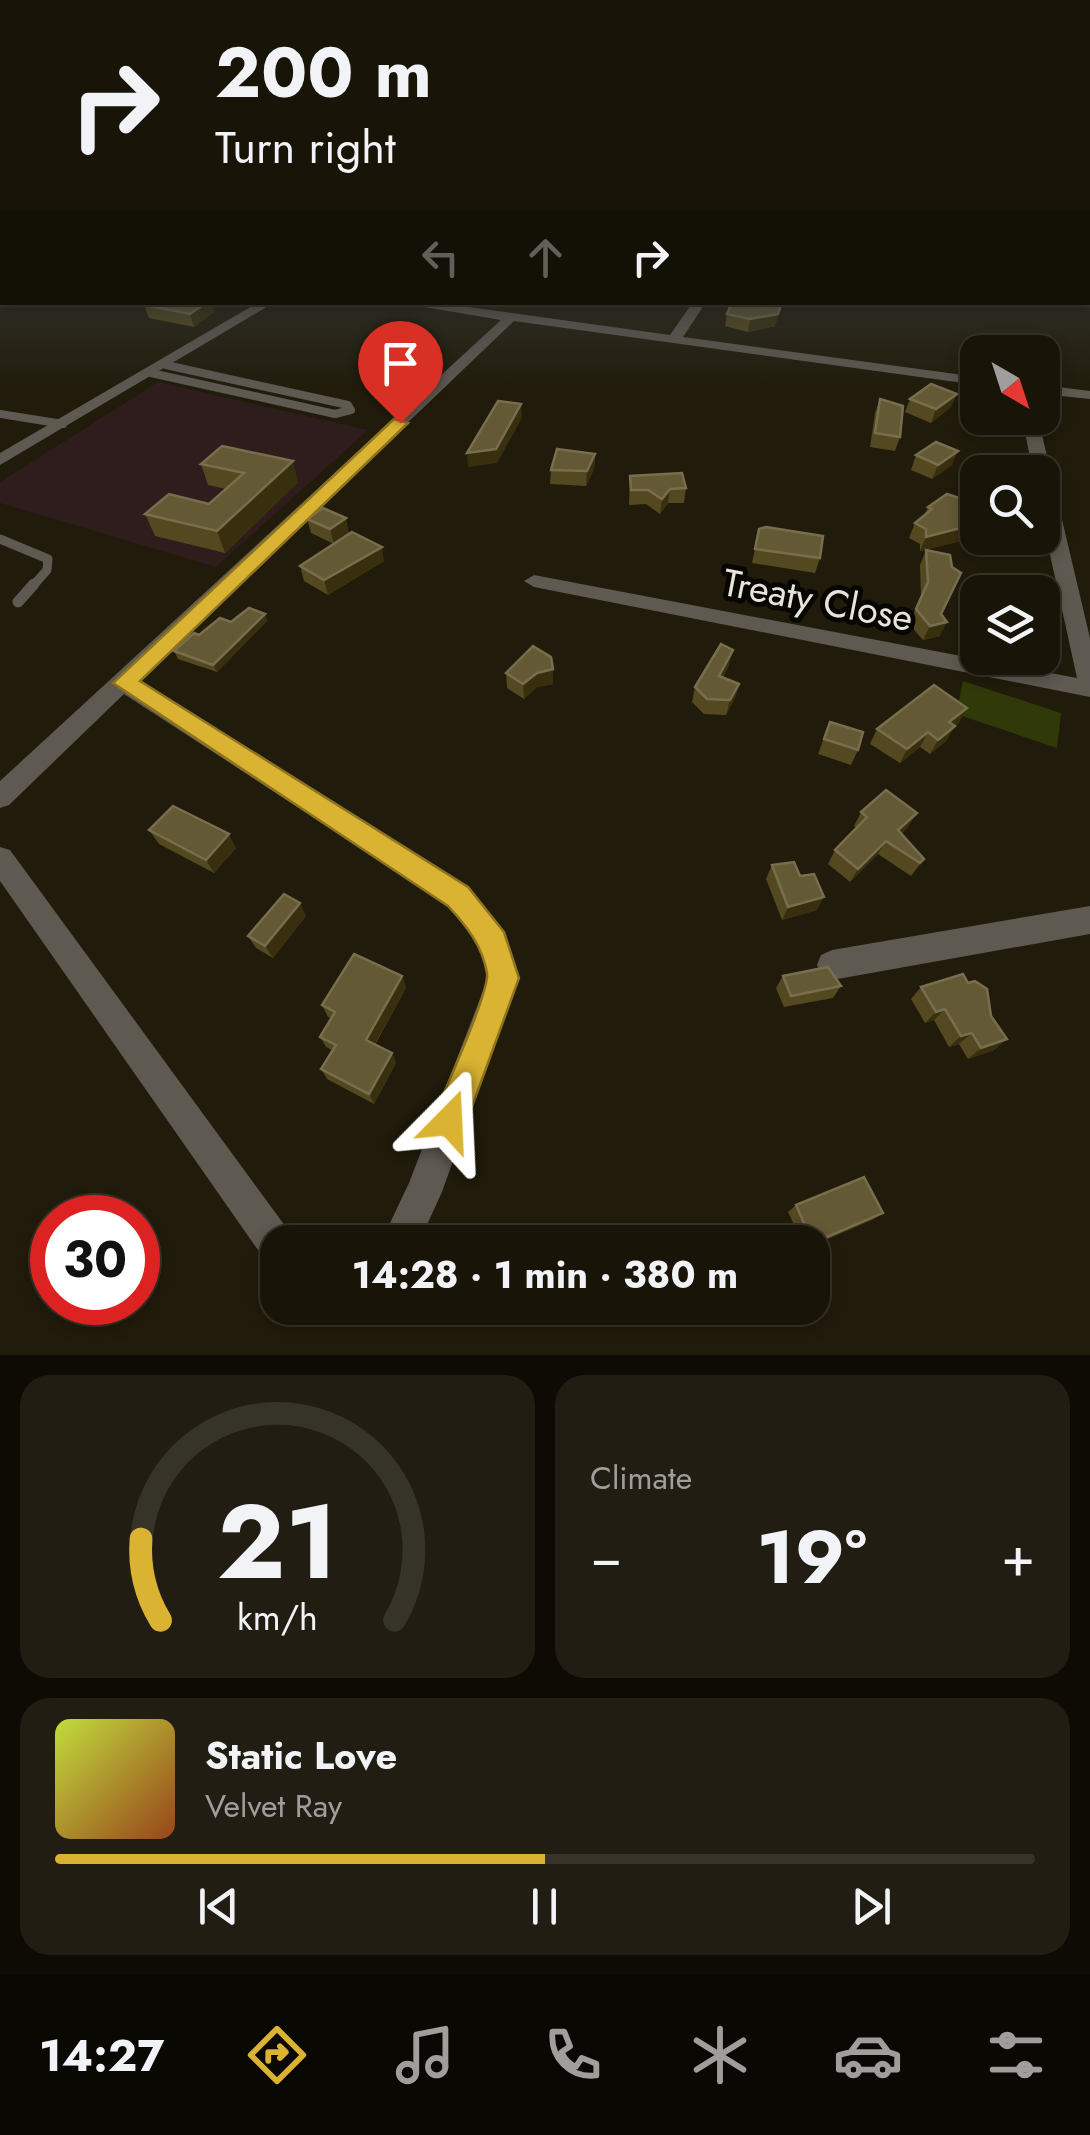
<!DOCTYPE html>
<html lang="en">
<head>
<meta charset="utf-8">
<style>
	:root { --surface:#181408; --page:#211d12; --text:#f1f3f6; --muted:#9f9e9c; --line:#363329; --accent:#dab333 }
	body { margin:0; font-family:Jost,sans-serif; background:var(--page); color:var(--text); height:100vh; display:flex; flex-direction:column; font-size:38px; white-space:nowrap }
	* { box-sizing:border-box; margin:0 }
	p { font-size:32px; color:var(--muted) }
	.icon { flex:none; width:55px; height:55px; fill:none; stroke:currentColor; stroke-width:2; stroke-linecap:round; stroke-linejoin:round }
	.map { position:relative; height:1355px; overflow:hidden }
	.panel { display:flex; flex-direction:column; gap:20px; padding:20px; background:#0d0b04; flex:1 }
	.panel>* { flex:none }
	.banner { position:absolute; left:0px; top:0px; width:1090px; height:305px; box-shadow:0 5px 15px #0003,0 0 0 2px var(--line); background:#181408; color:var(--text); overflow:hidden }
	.needle { width:65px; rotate:141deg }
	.tools { position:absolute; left:960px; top:335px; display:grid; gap:20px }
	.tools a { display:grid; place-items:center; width:100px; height:100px; border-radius:20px; background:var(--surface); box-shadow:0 5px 15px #0003,0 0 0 2px var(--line); font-size:50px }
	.speed { position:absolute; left:30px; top:1195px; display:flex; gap:20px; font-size:50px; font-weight:700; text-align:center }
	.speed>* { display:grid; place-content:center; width:130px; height:130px; border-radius:50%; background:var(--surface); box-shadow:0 5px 15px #0003,0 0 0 2px var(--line); line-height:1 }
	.speed .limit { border:15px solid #d22; background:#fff; color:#111 }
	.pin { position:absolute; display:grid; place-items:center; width:85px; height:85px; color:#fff; margin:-102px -42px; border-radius:50% 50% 50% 0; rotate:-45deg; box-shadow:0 0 10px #0007 }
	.pin .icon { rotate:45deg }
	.me { position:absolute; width:110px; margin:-55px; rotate:21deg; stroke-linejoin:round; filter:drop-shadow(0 0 8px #0008) }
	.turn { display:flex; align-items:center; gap:35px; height:210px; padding:0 50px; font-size:45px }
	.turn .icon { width:130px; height:130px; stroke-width:2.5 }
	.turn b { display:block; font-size:70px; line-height:85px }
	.lanes { display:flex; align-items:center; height:95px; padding:0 50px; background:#0003; justify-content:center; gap:50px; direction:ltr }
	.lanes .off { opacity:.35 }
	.big { font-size:75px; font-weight:700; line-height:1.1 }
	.panel .card { flex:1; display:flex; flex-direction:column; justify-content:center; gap:15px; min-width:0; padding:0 35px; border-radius:30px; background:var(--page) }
	.panel .dial { align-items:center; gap:0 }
	.dial svg { height:260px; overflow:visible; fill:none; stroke:var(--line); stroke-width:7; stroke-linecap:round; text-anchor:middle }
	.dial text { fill:var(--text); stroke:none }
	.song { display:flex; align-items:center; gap:30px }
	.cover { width:120px; height:120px; border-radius:15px; background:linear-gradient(135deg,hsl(70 70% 55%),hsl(20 70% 35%)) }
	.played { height:10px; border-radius:5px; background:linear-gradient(90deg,var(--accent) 50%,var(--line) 50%) }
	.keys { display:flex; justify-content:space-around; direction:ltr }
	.heat { display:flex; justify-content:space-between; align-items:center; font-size:55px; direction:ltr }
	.panel .tiles { flex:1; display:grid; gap:20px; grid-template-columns:1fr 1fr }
	.card:last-child { grid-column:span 2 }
	.trip { position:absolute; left:260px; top:1225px; width:570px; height:100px; border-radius:30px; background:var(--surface); box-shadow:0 5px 15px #0003,0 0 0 2px var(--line); font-weight:700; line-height:100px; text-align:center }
	.menu { display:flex; height:160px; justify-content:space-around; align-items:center; background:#0a0803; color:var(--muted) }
	.menu .icon { width:70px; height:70px }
	.menu .active { color:var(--accent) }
	.menu b { font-size:45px; color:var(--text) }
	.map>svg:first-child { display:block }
	.education { fill:#2f1c1d }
	.green { fill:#303908 }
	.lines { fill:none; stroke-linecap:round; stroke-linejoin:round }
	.service-far2 { stroke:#5e5951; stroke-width:8 }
	.service-far1 { stroke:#5e5951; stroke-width:9 }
	.service { stroke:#5e5951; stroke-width:11 }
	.minor { fill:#5e5951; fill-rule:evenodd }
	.wall { fill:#534820 }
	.shaded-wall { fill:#382f0f }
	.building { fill:#635934; stroke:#786e4e; stroke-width:2.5 }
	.route { fill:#dab333; stroke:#8e7421; stroke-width:2.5 }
	.labels { text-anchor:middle; stroke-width:10; stroke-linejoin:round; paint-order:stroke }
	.street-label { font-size:38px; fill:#e7e4d9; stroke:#080602 }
</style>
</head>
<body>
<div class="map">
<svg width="1090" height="1355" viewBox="0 0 1090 1355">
	<rect width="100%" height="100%" fill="#201b0a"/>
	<path class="education" d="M 158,382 L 368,430 L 216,567 L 0,503 L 0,482 Z"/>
	<path class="green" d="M 963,681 L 1061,713 L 1057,748 L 956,714 Z"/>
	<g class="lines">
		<g class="service-far2">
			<path d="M 151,373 L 335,414 L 351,410 L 348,405 L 166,365"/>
			<path d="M 0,414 L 63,424"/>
		</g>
		<path class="service-far1" d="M 0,539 L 48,559 L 47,570 L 32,587"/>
		<path class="service" d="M 18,602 L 34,584"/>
		<g class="minor">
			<path d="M 259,302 L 275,302 L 0,465 L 0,453 Z"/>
			<path d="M 395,302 L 432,302 L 670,335 L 693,302 L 706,302 L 683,337 L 978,377 L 978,385 L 514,321 L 138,681 L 468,887 L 503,932 L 518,978 L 442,1192 L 419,1242 L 381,1242 L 409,1183 L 488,978 L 480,948 L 448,905 L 124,694 L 9,805 L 0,808 L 0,781 L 501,320 Z"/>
			<path d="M 1042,385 L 1090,391 L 1090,399 L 1042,394 Z"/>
			<path d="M 1022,418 L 1038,418 L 1090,638 L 1090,697 L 534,587 L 524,581 L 534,575 L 1077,678 L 1042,518 L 1042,472 L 1033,472 Z"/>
			<path d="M 0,847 L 10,850 L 291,1234 L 295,1242 L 278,1242 L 278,1266 L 265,1260 L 0,881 Z"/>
			<path d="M 1090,906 L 1090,934 L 832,980 L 821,975 L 817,965 L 821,955 L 832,950 Z"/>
		</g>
	</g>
	<g class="wall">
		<path d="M 144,305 L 214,312 L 194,327 L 149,318 Z"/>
		<path d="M 727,314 L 775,326 L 748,332 L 725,326 Z"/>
		<path d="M 957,394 L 951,407 L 931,423 L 905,412 L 910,399 Z"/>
		<path d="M 880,399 L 900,437 L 895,451 L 870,447 L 875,413 Z"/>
		<path d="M 595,454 L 594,469 L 586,486 L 550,484 L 551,470 Z"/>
		<path d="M 916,455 L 952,465 L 932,479 L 911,470 Z"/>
		<path d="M 201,464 L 298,482 L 225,553 L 155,536 L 145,514 L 209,504 L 226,489 L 208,485 Z"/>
		<path d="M 630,476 L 686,488 L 684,503 L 668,503 L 660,514 L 646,504 L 629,505 Z"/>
		<path d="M 977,504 L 975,509 L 978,510 L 978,531 L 965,540 L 920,551 L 920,544 L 909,538 L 915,523 L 924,516 L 928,507 Z"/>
		<path d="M 307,519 L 349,532 L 334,544 L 311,533 Z"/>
		<path d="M 759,529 L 820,558 L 815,573 L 752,563 Z"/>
		<path d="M 926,550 L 941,614 L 940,636 L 923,640 L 909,624 L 921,597 L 920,565 Z"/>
		<path d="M 384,561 L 328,595 L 304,581 L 300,566 Z"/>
		<path d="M 265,614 L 267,621 L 217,672 L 178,659 L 174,651 L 199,635 L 231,622 Z"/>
		<path d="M 729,665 L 723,677 L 739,684 L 735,698 L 726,715 L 704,714 L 692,702 L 695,687 Z"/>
		<path d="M 506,673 L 553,684 L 537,687 L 524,699 L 507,688 Z"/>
		<path d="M 830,722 L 858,750 L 851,765 L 818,754 Z"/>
		<path d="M 959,723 L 954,726 L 946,741 L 930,754 L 920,747 L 900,763 L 870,744 L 877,729 Z"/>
		<path d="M 861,812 L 908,827 L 901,834 L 924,859 L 911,876 L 878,854 L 850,882 L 828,864 L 835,850 L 856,828 L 854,826 Z"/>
		<path d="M 149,830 L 236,848 L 214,873 L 159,844 Z"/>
		<path d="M 772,865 L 800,876 L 817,910 L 782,920 L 766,879 Z"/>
		<path d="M 306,916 L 273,958 L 256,948 L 248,936 Z"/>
		<path d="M 402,976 L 406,988 L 375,1045 L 392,1053 L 396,1063 L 374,1104 L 327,1079 L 321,1069 L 332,1050 L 326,1047 L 320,1037 L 331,1018 L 328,1017 L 322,1005 Z"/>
		<path d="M 783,976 L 841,986 L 833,998 L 784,1007 L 776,988 Z"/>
		<path d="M 921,987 L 991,1016 L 1007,1039 L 994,1050 L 968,1059 L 959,1044 L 949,1047 L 934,1020 L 925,1023 L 911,999 Z"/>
		<path d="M 796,1205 L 883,1213 L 872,1220 L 812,1246 L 812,1242 L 802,1242 L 788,1212 Z"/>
	</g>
	<g class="shaded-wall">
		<path d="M 207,302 L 213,302 L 214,312 L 194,327 L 190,314 Z"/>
		<path d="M 783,302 L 775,326 L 748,332 L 750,319 Z"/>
		<path d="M 957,394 L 951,407 L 931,423 L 936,409 Z"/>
		<path d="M 521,404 L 522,418 L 497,463 L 468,467 L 467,453 Z"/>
		<path d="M 958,451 L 952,465 L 932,479 L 938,465 Z"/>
		<path d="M 595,454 L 594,469 L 586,486 L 587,471 Z"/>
		<path d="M 293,461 L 298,482 L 225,553 L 217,531 Z"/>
		<path d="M 670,489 L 668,503 L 660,514 L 662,499 Z"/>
		<path d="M 346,518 L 349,532 L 334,544 L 330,529 Z"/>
		<path d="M 978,522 L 978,531 L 965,540 L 920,551 L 926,537 Z"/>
		<path d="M 382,547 L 384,561 L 328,595 L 324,580 Z"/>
		<path d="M 265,614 L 267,621 L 217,672 L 213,665 Z"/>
		<path d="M 947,622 L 940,636 L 923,640 L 930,626 Z"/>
		<path d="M 733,650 L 729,665 L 715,691 L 719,676 Z"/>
		<path d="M 553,669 L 553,684 L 537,687 L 524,699 L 523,684 L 537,673 Z"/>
		<path d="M 739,684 L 735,698 L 726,715 L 730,700 Z"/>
		<path d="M 967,708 L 959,723 L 940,737 L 949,722 Z"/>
		<path d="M 955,726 L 946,741 L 930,754 L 938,740 Z"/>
		<path d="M 928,732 L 920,747 L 900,763 L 907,749 Z"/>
		<path d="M 917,813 L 908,827 L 890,844 L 898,830 Z"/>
		<path d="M 229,834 L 236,848 L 214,873 L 206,860 Z"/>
		<path d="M 886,841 L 878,854 L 850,882 L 858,869 Z"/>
		<path d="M 824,897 L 817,910 L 782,920 L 788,907 Z"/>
		<path d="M 300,903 L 306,916 L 273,958 L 265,946 Z"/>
		<path d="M 402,976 L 406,988 L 371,1051 L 366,1040 Z"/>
		<path d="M 945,1009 L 934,1020 L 925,1023 L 936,1012 Z"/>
		<path d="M 972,1033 L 959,1044 L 949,1047 L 961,1036 Z"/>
		<path d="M 1007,1039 L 994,1050 L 968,1059 L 981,1048 Z"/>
		<path d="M 392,1053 L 396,1063 L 374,1104 L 369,1094 Z"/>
		<path d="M 883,1213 L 872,1220 L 812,1246 L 813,1243 Z"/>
	</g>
	<g class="building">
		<path d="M 149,302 L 207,302 L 190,314 L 144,305 Z"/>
		<path d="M 732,302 L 782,302 L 778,314 L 750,319 L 727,314 Z"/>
		<path d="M 931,384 L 957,394 L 936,409 L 910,399 Z"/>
		<path d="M 880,399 L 903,406 L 900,437 L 875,433 Z"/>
		<path d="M 498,401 L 521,404 L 496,449 L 467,453 Z"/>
		<path d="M 936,442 L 958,451 L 938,465 L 916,455 Z"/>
		<path d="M 222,446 L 293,461 L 217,531 L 145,514 L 169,494 L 209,504 L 244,473 L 201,464 Z"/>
		<path d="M 557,449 L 595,454 L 587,471 L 551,470 Z"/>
		<path d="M 682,473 L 686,488 L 670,489 L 662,499 L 648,490 L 631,490 L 630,476 Z"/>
		<path d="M 947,494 L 977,504 L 972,508 L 978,510 L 978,522 L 972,525 L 926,537 L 926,529 L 915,523 L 932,509 L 928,507 Z"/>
		<path d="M 323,508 L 346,518 L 330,529 L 307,519 Z"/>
		<path d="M 766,527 L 823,536 L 820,558 L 755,549 L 759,529 Z"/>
		<path d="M 352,532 L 382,547 L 324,580 L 300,566 Z"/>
		<path d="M 926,550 L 950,555 L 952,567 L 961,573 L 941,614 L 947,622 L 930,626 L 916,609 L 928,582 Z"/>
		<path d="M 249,608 L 265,614 L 213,665 L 174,651 L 194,633 L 199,635 L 220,618 L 231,622 Z"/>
		<path d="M 721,644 L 733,650 L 719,676 L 739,684 L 730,700 L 707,699 L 695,687 Z"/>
		<path d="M 533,646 L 551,657 L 553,669 L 537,673 L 523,684 L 506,673 Z"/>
		<path d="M 934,685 L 967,708 L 949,722 L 955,726 L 938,740 L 928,732 L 907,749 L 877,729 Z"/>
		<path d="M 830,722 L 863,732 L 858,750 L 824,739 Z"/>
		<path d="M 886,790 L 917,813 L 898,830 L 924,859 L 920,863 L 886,841 L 858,869 L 835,850 L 867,817 L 861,812 Z"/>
		<path d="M 173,806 L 229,834 L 206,860 L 149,830 Z"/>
		<path d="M 794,862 L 800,876 L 814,874 L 824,897 L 788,907 L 772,865 Z"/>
		<path d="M 284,894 L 300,903 L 265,946 L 248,936 Z"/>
		<path d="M 354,954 L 402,976 L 366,1040 L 392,1053 L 369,1094 L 321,1069 L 336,1045 L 320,1037 L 335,1012 L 322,1005 Z"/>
		<path d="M 828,967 L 841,986 L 791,996 L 783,976 Z"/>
		<path d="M 963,974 L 968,983 L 975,981 L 987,989 L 991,1016 L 1007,1039 L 981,1048 L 972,1033 L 961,1036 L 945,1009 L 936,1012 L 921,987 Z"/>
		<path d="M 864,1177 L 883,1213 L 813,1243 L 796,1205 Z"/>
	</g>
	<linearGradient id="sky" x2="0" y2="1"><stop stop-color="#120f06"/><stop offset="0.52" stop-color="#3c3f3e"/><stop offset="1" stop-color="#3c3f3e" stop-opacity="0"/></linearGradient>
	<rect width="1090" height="394" fill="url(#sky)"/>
	<path class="route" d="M 394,419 L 408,423 L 140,681 L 468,887 L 504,932 L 519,978 L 462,1134 L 449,1139 L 437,1134 L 432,1121 C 442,1096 490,992 487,973 C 482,945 466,925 448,906 L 113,683 Z"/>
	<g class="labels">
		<g class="street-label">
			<text transform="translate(818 600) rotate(11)" y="13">Treaty Close</text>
		</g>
	</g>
</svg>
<div class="tools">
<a><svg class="needle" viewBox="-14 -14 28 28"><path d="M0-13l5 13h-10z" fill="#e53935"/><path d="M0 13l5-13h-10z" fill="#9f9e9c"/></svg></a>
<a><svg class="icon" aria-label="search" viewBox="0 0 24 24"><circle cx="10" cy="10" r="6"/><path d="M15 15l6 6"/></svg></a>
<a><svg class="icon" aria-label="layers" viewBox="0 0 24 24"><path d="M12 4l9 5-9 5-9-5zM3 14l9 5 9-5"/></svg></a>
</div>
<div class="speed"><div class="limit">30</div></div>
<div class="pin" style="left:400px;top:423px;background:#d93025"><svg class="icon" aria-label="arrive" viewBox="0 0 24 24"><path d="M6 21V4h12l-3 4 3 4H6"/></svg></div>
<svg class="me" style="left:449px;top:1121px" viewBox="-20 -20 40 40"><path d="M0-17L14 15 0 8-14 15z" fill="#dab333" stroke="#fff" stroke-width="4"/></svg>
<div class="trip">14:28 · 1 min · 380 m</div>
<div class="banner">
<div class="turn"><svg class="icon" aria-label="right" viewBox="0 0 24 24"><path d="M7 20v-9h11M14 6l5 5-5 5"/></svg><div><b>200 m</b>Turn right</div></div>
<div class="lanes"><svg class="icon off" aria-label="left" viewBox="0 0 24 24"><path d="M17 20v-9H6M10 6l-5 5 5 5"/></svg><svg class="icon off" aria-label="ahead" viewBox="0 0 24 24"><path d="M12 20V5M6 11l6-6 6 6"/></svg><svg class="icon" aria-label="right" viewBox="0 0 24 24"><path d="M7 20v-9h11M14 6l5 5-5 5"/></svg></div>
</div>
</div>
<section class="panel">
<div class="tiles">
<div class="card dial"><svg viewBox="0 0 100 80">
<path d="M14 69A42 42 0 1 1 86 69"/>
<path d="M14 69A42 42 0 0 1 8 44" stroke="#dab333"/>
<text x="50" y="56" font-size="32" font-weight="700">21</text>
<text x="50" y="72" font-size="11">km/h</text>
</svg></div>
<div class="card"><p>Climate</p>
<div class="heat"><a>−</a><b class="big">19°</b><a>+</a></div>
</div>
<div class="card">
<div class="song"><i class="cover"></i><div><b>Static Love</b><p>Velvet Ray</p></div></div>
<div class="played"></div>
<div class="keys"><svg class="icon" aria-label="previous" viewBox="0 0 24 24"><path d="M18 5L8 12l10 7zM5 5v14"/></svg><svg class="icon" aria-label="pause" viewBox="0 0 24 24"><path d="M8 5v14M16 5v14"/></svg><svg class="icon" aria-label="next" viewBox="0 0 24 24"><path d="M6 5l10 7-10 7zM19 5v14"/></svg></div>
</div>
</div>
</section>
<nav class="menu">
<b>14:27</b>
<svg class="icon active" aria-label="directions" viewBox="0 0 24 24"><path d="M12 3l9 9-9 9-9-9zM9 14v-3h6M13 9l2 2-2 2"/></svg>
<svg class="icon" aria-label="music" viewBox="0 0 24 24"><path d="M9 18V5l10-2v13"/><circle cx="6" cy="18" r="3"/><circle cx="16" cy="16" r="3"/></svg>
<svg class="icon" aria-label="phone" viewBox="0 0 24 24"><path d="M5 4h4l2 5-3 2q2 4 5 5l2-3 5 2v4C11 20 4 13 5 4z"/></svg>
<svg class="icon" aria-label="climate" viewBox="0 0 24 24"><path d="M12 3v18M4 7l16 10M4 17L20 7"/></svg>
<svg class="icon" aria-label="car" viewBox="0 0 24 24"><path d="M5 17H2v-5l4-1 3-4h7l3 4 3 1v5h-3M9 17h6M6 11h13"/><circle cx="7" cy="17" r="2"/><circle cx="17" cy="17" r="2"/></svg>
<svg class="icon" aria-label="filters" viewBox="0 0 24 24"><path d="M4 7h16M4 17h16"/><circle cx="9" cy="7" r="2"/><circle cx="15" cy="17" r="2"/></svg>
</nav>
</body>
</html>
